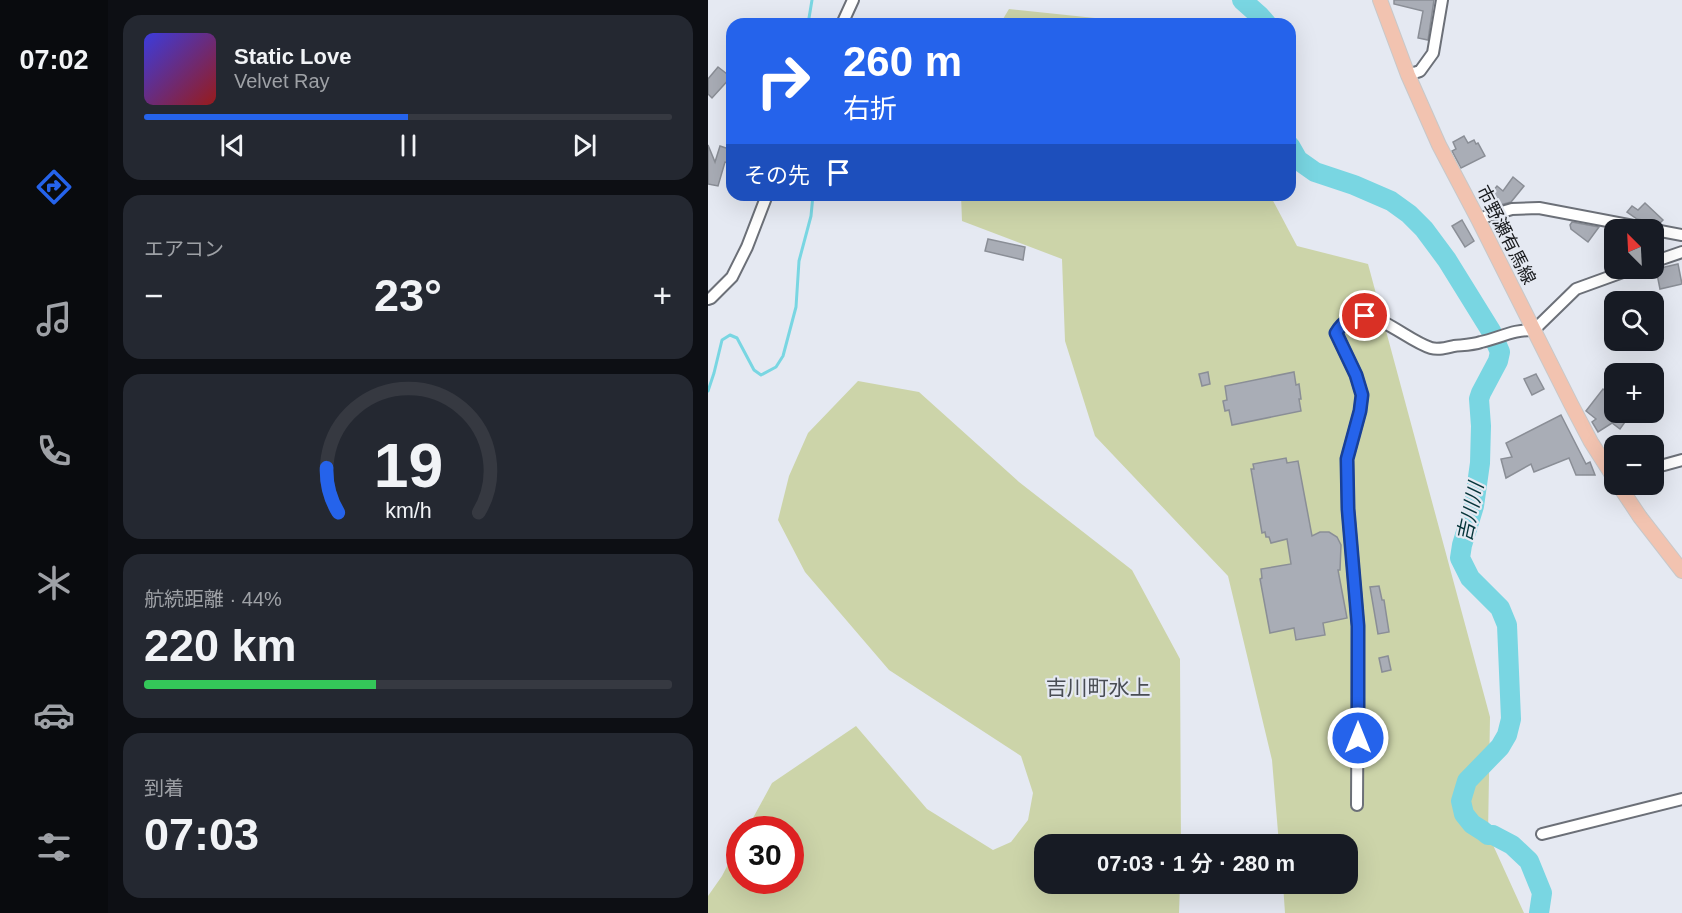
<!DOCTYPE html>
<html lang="ja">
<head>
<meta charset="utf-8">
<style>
	:root { --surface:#171b24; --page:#242831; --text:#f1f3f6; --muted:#9ea1a6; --line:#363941; --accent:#2563eb }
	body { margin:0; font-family:Arial,"Noto Sans JP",sans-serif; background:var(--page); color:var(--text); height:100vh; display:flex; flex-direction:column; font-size:22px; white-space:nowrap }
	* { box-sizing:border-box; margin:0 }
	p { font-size:20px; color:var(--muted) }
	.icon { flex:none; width:33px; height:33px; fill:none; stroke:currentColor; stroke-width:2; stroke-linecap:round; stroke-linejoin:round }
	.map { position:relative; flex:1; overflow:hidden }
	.drawer { display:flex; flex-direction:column; gap:15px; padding:15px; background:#0d0f14; width:600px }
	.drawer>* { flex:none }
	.banner { position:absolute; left:18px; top:18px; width:570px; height:183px; border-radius:18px; box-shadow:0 6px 24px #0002; background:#2563eb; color:#fff; overflow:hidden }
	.needle { width:39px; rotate:336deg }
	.fabs { position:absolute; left:896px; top:219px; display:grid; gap:12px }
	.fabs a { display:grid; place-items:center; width:60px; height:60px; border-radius:12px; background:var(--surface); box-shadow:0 6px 24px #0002; font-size:30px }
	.speed { position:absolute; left:18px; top:816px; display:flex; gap:12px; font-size:30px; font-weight:700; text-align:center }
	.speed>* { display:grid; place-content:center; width:78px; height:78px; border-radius:50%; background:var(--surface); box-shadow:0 6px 24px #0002; line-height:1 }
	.speed .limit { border:9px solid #d22; background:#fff; color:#111 }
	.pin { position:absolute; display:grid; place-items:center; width:51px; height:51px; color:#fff; margin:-26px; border:3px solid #fff; border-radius:50%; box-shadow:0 2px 6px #0007 }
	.me { position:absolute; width:66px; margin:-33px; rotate:0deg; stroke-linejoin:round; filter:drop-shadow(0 0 4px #0008) }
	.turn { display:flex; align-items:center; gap:21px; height:126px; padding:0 18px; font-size:27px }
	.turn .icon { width:78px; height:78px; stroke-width:2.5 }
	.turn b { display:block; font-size:42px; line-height:51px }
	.then { display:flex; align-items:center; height:57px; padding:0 18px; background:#0003; gap:12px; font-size:22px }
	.big { font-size:45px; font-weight:600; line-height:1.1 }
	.drawer .tile { flex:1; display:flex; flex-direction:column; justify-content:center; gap:9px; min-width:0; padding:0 21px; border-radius:18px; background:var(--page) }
	.drawer .dial { align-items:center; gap:0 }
	.dial svg { height:156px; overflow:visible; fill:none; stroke:var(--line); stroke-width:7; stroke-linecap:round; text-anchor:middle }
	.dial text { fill:var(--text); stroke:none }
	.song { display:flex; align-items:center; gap:18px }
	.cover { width:72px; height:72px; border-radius:9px; background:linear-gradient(135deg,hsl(240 70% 55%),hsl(0 70% 35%)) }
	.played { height:6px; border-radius:3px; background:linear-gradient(90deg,var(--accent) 50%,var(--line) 50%) }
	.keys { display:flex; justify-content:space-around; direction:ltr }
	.heat { display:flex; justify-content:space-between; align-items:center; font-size:33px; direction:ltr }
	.charge { height:9px; border-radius:4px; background:linear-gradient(90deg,#34c759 44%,var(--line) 0) }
	.trip { position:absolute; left:326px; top:834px; width:324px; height:60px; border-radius:18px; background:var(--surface); box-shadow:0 6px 24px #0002; font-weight:600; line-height:60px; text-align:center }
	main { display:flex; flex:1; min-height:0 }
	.dock { display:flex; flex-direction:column; width:108px; justify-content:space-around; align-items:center; background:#090b0e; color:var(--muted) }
	.dock .icon { width:42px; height:42px }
	.dock .selected { color:var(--accent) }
	.dock b { font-size:27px; color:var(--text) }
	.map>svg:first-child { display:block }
	.green { fill:#ccd4a9 }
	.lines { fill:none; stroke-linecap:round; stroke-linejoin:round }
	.stream { stroke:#79d6e2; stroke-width:3 }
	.river { stroke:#79d6e2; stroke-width:20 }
	.building { fill:#a9adb6; stroke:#8a8e96; stroke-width:1.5 }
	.minor-casing { stroke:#6c7078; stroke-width:14 }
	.major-casing { stroke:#c7c8c9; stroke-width:16 }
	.minor { stroke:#fff; stroke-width:10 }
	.major { stroke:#f2c3b0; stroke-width:14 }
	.route-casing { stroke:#184099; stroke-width:15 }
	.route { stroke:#2563eb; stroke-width:10 }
	.labels { text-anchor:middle; stroke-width:4.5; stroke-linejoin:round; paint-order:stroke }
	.street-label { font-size:18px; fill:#17191c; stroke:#e5e9f2 }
	.water-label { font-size:20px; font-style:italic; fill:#06353a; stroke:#e5e9f2 }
	.quarter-label { font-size:21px; fill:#494d54; stroke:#e5e9f2 }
</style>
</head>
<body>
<main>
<nav class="dock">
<b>07:02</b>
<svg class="icon selected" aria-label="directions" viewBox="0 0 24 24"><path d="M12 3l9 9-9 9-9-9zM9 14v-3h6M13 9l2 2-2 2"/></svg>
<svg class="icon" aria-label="music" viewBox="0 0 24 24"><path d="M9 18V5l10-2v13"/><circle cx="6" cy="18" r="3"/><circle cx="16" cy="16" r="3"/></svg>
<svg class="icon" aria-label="phone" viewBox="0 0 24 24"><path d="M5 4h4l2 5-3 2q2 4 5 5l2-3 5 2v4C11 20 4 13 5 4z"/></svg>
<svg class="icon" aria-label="climate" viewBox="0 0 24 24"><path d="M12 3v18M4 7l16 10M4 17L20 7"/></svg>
<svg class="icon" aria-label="car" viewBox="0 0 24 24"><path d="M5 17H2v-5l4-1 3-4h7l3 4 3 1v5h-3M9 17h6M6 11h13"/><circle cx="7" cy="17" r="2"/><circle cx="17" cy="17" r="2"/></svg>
<svg class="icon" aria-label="filters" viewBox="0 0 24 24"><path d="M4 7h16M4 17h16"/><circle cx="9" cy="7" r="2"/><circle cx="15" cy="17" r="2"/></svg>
</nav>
<section class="drawer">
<div class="tile">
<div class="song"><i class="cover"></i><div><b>Static Love</b><p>Velvet Ray</p></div></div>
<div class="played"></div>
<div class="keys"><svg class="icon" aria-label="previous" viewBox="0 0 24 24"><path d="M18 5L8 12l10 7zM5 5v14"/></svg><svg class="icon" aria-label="pause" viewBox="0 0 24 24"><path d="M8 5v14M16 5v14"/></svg><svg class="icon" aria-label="next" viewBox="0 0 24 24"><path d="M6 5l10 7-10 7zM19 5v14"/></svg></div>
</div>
<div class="tile"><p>エアコン</p>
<div class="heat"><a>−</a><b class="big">23°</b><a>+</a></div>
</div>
<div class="tile dial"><svg viewBox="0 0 100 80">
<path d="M14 69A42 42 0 1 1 86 69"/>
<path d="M14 69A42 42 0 0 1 8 46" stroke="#2563eb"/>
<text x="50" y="56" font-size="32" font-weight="700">19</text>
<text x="50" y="72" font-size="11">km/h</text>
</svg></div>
<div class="tile"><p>航続距離 · 44%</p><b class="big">220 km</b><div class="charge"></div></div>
<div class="tile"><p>到着</p><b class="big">07:03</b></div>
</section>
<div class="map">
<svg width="974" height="913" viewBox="0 0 974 913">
	<rect width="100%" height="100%" fill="#e5e9f2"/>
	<g class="green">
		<path d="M 301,9 L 406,20 L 412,24 L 292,24 Z"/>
		<path d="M 253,195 L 562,195 L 589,246 L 660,264 L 782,717 L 780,834 L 816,913 L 577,913 L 575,884 L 639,884 L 639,844 L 571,844 L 564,760 L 520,576 L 387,436 L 357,341 L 354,259 L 254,221 Z"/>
		<path d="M 150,381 L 211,392 L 311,482 L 424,570 L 472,659 L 473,844 L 336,844 L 336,884 L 472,884 L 471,913 L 0,913 L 0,896 L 14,876 L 31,843 L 32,880 L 82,880 L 82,830 L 39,829 L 64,783 L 148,726 L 219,809 L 285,850 L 303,842 L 320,820 L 325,793 L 313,756 L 181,670 L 97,572 L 70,520 L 81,476 L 100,433 Z"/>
	</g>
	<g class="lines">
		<g class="stream">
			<path d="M 100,24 L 104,0"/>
			<path d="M 0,391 L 6,373 L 14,340 L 22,335 L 29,338 L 46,370 L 53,375 L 68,367 L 75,356 L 88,307 L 91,261 L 103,216 L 105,195"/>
		</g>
		<g class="river">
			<path d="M 534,0 L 552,16 L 559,24"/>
			<path d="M 582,146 L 590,160 L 607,172 L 646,185 L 683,201 L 701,214 L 716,229 L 739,260 L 783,331 L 792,352 L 790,361 L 773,393 L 771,399 L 773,426 L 772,463 L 766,506 L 754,545 L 752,558 L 762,578 L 792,608 L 799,625 L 803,719 L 799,735 L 792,747 L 759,781 L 753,801 L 756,814 L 764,824 L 775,831 L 780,835 L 785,835 L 804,845 L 821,861 L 834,893 L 831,913"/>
		</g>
	</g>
	<g class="building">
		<path d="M 686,0 L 726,0 L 720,40 L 710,38 L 715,11 L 686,4 Z"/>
		<path d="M 10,67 L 23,77 L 4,98 L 0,94 L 0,79 Z"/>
		<path d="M 756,136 L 760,143 L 766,140 L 768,144 L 770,143 L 777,156 L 753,168 L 744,151 L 748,149 L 745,142 Z"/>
		<path d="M 0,145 L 7,162 L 12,146 L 24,150 L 22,163 L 17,162 L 10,186 L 0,184 Z"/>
		<path d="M 805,177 L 816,186 L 803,202 L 792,205 L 789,202 L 786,206 L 782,208 L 776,202 L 789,186 L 795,191 Z"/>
		<path d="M 937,203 L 955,220 L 952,223 L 929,219 L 919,212 L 924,206 L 930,210 Z"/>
		<path d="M 754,220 L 766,241 L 757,247 L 744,226 Z"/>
		<path d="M 864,222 L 891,227 L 880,242 L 863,229 L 862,225 Z"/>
		<path d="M 280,239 L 317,247 L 315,260 L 277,251 Z"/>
		<path d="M 970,264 L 974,284 L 952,289 L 948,269 Z"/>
		<path d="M 500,372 L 502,384 L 494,386 L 491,374 Z"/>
		<path d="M 586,372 L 588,385 L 591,384 L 593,399 L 591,399 L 593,411 L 524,425 L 521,410 L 517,411 L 515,401 L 519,400 L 517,386 Z"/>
		<path d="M 828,374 L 836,389 L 824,395 L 816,379 Z"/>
		<path d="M 895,389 L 906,398 L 906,412 L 924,412 L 912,429 L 904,423 L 890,432 L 884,422 L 888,419 L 878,411 Z"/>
		<path d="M 853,415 L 878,464 L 882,462 L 887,475 L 868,475 L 861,458 L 826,472 L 823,464 L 798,478 L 793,459 L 804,457 L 798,443 Z"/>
		<path d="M 578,458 L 579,463 L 590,461 L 604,536 L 612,532 L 621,532 L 629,537 L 633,545 L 632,570 L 630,570 L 639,618 L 615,623 L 617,635 L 588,640 L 586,628 L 562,633 L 552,579 L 554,578 L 553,569 L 583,564 L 579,539 L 563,543 L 561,537 L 558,537 L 557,532 L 554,533 L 543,469 L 546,469 L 545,464 Z"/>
		<path d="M 671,586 L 674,600 L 676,600 L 681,632 L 670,634 L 662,587 Z"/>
		<path d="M 680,656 L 683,670 L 674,672 L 671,658 Z"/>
	</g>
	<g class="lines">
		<defs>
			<g id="minor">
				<path d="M 134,24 L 145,0"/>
				<path d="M 700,75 L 712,71 L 725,53 L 734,0"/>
				<path d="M 770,219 L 804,209 L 831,208 L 974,235"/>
				<path d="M 945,262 L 974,252"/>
				<path d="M 0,299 L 3,298 L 24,277 L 39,247 L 59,195"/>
				<path d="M 945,468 L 974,460"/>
				<path d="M 649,805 L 650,626 L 640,509 L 639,459 L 652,411 L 654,395 L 648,375 L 628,333 C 653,291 693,339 723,348 C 730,350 738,348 746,346 C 755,345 764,345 773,342 C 791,338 807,329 826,330 L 868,289 L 926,268"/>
				<path d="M 834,834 L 974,799"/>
			</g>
			<g id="major">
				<path d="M 672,0 L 700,75 L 731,145 L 770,219 L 863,404 L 883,442 L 906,478"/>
				<path d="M 910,484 L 932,517 L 974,571"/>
			</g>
		</defs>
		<use href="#minor" class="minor-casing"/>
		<use href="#major" class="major-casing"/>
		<use href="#minor" class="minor"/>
		<use href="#major" class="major"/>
	</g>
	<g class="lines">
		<defs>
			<path id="route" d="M 650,738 L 650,626 L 640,509 L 639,459 L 652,411 L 654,395 L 648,375 L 628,333 C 635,321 642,318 657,316"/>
		</defs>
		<use href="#route" class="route-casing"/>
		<use href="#route" class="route"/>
	</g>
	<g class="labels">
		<g class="street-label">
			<text transform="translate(798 235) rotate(63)" y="6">市野瀬有馬線</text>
		</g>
		<g class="water-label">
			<text transform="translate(762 512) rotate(-78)" y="7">吉川川</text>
		</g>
		<g class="quarter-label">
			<text x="390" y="695">吉川町水上</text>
		</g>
	</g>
</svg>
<div class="fabs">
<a><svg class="needle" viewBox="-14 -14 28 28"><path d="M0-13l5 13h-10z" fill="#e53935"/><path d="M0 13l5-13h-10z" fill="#9ea1a6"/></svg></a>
<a><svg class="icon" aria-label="search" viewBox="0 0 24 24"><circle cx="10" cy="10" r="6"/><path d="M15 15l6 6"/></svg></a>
<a>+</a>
<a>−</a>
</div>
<div class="speed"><div class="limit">30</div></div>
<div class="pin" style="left:657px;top:316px;background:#d93025"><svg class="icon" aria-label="arrive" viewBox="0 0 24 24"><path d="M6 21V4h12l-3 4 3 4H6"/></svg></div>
<svg class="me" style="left:650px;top:738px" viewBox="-20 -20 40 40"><circle r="17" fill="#2563eb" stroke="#fff" stroke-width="3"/><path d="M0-11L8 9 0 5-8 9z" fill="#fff"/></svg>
<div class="trip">07:03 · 1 分 · 280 m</div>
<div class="banner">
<div class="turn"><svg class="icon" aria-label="right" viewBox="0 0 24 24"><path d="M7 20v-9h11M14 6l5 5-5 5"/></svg><div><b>260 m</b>右折</div></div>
<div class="then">その先<svg class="icon" aria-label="arrive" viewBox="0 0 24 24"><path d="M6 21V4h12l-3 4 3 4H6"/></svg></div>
</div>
</div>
</main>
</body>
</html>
